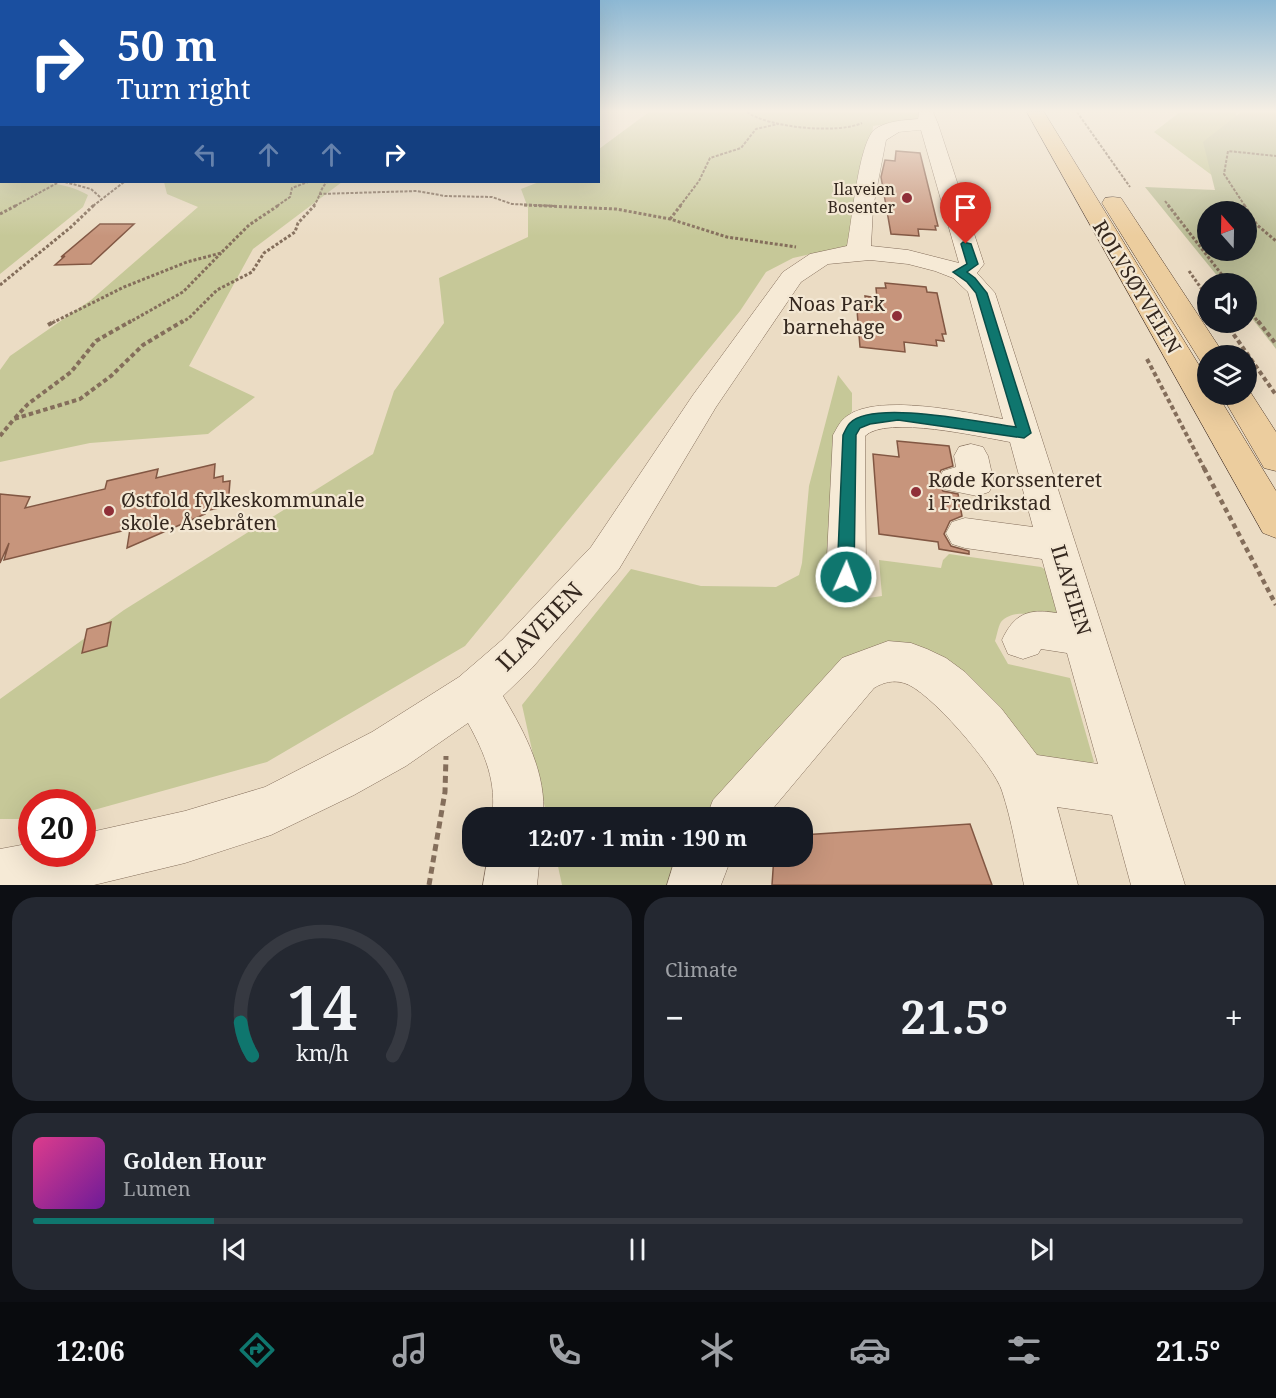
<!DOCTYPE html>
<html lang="en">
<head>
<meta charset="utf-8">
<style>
	:root { --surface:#171b24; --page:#242831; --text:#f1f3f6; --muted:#9ea1a6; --line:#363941; --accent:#0f766e }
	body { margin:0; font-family:"Noto Serif",serif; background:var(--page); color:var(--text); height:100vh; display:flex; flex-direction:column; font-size:22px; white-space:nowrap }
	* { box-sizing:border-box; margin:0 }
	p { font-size:20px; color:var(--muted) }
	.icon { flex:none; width:33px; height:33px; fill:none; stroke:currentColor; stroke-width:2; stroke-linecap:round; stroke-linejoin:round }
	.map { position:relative; height:885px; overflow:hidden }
	.side { display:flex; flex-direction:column; gap:12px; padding:12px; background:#0d0f14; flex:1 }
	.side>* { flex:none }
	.hud { position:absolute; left:0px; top:0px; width:600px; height:183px; box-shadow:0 6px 24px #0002; background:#1a4fa0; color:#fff; overflow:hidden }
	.needle { width:39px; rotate:340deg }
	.buttons { position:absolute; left:1197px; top:201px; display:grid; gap:12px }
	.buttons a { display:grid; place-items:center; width:60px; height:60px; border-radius:50%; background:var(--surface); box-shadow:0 6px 24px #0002; font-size:30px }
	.speed { position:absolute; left:18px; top:789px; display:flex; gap:12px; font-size:30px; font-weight:700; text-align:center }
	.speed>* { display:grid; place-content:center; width:78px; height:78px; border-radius:50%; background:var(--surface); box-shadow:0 6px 24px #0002; line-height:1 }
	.speed .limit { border:9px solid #d22; background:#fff; color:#111 }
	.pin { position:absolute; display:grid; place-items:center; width:51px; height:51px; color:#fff; margin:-62px -26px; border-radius:50% 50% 50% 0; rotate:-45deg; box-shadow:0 0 6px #0007 }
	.pin .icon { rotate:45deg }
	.me { position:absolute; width:66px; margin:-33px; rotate:2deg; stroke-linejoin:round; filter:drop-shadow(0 0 4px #0008) }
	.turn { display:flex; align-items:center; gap:21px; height:126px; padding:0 18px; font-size:27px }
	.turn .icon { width:78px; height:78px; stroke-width:2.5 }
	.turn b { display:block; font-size:42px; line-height:51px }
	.lanes { display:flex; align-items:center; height:57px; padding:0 18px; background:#0003; justify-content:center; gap:30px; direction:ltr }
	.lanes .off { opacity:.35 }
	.big { font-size:45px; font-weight:700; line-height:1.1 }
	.side .tile { flex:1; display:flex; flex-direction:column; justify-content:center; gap:9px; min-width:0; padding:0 21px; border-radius:24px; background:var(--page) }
	.side .dial { align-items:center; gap:0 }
	.dial svg { height:156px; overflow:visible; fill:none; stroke:var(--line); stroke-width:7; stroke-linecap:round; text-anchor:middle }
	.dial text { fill:var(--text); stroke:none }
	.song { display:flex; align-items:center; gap:18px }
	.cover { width:72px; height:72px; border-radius:9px; background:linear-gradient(135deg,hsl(330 70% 55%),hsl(280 70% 35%)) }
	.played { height:6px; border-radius:3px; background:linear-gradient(90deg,var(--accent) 15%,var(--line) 15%) }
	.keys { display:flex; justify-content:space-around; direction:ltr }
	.heat { display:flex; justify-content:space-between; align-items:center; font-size:33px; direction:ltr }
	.side .tiles { flex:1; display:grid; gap:12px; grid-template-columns:1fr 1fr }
	.tile:last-child { grid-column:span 2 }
	.trip { position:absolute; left:462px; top:807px; width:351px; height:60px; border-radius:24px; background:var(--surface); box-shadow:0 6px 24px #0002; font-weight:700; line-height:60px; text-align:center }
	.dock { display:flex; height:96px; justify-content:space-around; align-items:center; background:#090b0e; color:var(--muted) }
	.dock .icon { width:42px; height:42px }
	.dock .current { color:var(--accent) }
	.dock b { font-size:27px; color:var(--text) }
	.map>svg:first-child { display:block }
	.green { fill:#c6c898 }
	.cemetery { fill:#bcbe97; fill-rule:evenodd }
	.building { fill:#c7957c; stroke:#825743; stroke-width:1.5 }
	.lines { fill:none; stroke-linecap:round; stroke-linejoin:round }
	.minor-casing { stroke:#846e5b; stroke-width:1 }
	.major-casing { stroke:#523d2f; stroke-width:1 }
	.path-far4 { stroke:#846e5b; stroke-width:2; stroke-dasharray:3 1.5; stroke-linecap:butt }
	.path-far3 { stroke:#846e5b; stroke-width:3; stroke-dasharray:3 2; stroke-linecap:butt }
	.path-far2 { stroke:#846e5b; stroke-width:4; stroke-dasharray:4.5 3; stroke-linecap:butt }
	.path-far1 { stroke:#846e5b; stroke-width:4.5; stroke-dasharray:5 4; stroke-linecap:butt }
	.path { stroke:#846e5b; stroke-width:5; stroke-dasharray:7 4.5; stroke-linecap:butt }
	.minor { fill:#f6ead6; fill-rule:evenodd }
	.major { fill:#eccd9e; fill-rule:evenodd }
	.route { fill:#0f766e; stroke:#0a4d48; stroke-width:1.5 }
	.poi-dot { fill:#8f2f38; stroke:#f3e7d3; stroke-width:2 }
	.labels { text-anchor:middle; stroke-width:4.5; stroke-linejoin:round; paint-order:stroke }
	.far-poi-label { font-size:16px; fill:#35281f; stroke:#f3e7d3; text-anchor:end }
	.street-label { font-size:20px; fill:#35281f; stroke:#f3e7d3 }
	.poi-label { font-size:20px; fill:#35281f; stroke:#f3e7d3; text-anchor:start }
	.near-street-label { font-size:24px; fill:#35281f; stroke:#f3e7d3 }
</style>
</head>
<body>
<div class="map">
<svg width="1276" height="885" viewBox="0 0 1276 885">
	<rect width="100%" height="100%" fill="#ebdcc4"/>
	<g class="green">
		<path d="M 0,112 L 2,182 C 29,182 64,180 88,195 L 83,207 L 0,274 Z"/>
		<path d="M 649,112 L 920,112 L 919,120 L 873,126 L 864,242 L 793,258 L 766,272 L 740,311 L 465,646 L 267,762 L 83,813 L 82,802 L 32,802 L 31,819 L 0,819 L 0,699 L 124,610 L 373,454 L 394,391 L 444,323 L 439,278 L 528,237 L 528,208 L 521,189 L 539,182 L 598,182 L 599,149 Z"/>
		<path d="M 1180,112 L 1236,112 L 1236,135 L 1246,212 L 1221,182 L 1154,132 Z"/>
		<path d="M 164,182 L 342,182 L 253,249 L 189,366 L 255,397 L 208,434 L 90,443 L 0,462 L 0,370 L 10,356 L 91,300 L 198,207 L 167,194 Z"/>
		<path d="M 838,375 L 852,393 L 852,411 L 844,429 L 830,498 L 826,593 L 855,600 L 882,596 L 879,560 L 941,568 L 943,560 L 949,554 L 1041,567 L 1049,572 L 1061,623 C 1046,617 1014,606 1001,622 C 998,627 997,635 995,641 L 1008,664 L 1070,678 L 1094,762 L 1083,766 L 1031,755 L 896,654 L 707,817 L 547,817 L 522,705 L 631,569 L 701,586 L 776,587 L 799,575 L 802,563 L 809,486 Z"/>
		<path d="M 556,857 L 688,857 L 676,885 L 562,885 Z"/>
	</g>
	<path class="cemetery" d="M 1241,112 L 1276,112 L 1276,349 L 1247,312 L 1246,284 L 1223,283 L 1145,187 L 1215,190 L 1203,142 ZM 1208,212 L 1246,212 L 1246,250 L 1208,250 Z"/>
	<g class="building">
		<path d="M 896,151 L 920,153 L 938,226 L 935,226 L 936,230 L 918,229 L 919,236 L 891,234 L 881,177 L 885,160 L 895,161 Z"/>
		<path d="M 100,224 L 134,224 L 91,264 L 55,265 L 65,256 L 61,257 Z"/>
		<path d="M 885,283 L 926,287 L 927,292 L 937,293 L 946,334 L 942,334 L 944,341 L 936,340 L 937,346 L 904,342 L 905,352 L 860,347 L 857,310 L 866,311 L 865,296 L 877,298 L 876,288 L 886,288 Z"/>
		<path d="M 897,441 L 949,446 L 953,466 L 941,470 L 936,481 L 943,491 L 958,494 L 962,516 L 950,521 L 944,534 L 951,546 L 969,551 L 969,554 L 939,549 L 938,542 L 879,534 L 873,454 L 899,457 Z"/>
		<path d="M 215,464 L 214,478 L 223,476 L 223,482 L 230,481 L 228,506 L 205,511 L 205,514 L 127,548 L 130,529 L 4,560 L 9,543 L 0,563 L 0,494 L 30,497 L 25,508 L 105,489 L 107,481 L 158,469 L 156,478 Z"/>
		<path d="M 111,622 L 107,646 L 82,653 L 87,629 Z"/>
		<path d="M 970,824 L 992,885 L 772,885 L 774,856 L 802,856 L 802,835 Z"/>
	</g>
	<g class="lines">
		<defs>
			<g id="minor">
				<path d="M 919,112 L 933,112 L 938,124 L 984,264 L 977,273 L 995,293 L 1185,885 L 1131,885 L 1112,815 L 1057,807 L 1078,885 L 1024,885 C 1017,854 1012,821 1002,791 C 995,767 928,689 904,683 C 893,680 884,682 874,688 L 765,818 L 706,818 L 713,800 L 842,658 L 888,641 L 911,643 L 927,649 L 946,658 L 965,672 L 1001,708 L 1037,755 L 1098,764 L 1067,653 L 1041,649 L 1038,654 L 1023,659 L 1008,654 L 1002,640 C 1014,614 1028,608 1057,613 L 1042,559 L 965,548 L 952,544 L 946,533 L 952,522 L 965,518 L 1033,527 L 1010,442 C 981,437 886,415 865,436 L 866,577 L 860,589 L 846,594 L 832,589 L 826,577 L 833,435 C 837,428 840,421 847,416 C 878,393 966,412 1003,419 L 968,292 L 953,278 L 935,271 L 908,264 L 870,260 L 828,264 L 801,282 L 716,407 L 619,569 L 532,668 L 503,696 C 525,733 547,774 543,818 L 492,818 C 497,782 485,754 468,723 L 406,766 L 354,795 L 271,835 L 185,863 L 94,885 L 0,885 L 0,849 L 32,843 L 32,854 L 82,854 L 82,834 L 185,811 L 265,787 L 372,732 L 459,677 L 502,640 L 591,547 L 693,395 L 783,272 L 810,254 L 847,246 C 852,223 858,146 874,130 C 885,121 905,120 918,119 ZM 921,130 L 959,263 L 908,250 L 871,246 L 873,208 L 886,140 L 899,132 Z"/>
				<path d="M 971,444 L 983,447 L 988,456 L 994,483 L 989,492 L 977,496 L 943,489 L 938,480 L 943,471 L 956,467 L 954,456 L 959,447 Z"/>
				<path d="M 488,856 L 540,856 L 537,885 L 483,885 Z"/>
				<path d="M 676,856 L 732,856 L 721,885 L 667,885 Z"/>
			</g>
			<g id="major">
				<path d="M 1027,112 L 1044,112 L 1208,380 L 1208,394 L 1217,394 L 1276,491 L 1276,538 L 1263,533 Z"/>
				<path d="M 1113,197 L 1121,198 L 1225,356 L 1208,356 L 1208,364 L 1201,362 L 1102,203 L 1105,198 Z"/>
				<path d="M 1247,387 L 1276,432 L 1276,471 L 1264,468 L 1221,394 L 1246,394 Z"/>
			</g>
		</defs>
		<use href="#minor" class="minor-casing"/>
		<use href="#major" class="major-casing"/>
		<g class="path-far4">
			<path d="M 747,112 C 769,128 838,134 862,123"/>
			<path d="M 1077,112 L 1130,187"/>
			<path d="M 65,182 L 91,189 L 101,198"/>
			<path d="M 319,194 L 417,191 L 445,196 L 492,197 L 512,204 L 555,206"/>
			<path d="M 1165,201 L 1169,206"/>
			<path d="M 15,206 L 59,182"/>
			<path d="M 93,206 L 124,182"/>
			<path d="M 277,206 L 290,197 L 292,188 L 308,182"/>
			<path d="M 313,206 C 320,199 319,190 327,182"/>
			<path d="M 680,206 L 699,181 L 710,158 L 741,148 L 756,129 L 778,124"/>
			<path d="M 1245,206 L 1224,174 L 1228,151 L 1276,156"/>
		</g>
		<g class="path-far3">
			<path d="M 524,205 L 616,209 L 670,219 L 727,237 L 796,247"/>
			<path d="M 1168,205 L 1229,284"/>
			<path d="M 1244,205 L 1257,225 L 1276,241"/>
			<path d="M 0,214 L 17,205"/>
			<path d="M 670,219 L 681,205"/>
			<path d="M 1189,271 L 1208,298"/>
			<path d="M 0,285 L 71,227 L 94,205"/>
			<path d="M 1246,306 L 1259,323"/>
			<path d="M 52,323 L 124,287 L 187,262 L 221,253 L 249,225 L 279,205"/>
			<path d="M 128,323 L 183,292 L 221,253"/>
			<path d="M 181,323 L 189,318 L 217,290 L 252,272 L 264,253 L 295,232 L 298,223 L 315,205"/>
		</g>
		<g class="path-far2">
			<path d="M 1258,321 L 1276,344"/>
			<path d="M 1225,322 L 1276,395"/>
			<path d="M 48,325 L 55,321"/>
			<path d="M 1147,359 L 1205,470"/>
			<path d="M 15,418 L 28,404 L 71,372 L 96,341 L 131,321"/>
			<path d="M 0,436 L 14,419 L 80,399 L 111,376 L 143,345 L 183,321"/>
		</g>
		<path class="path-far1" d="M 1204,468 L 1276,605"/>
		<path class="path" d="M 429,885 L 445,792 L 446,756"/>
		<use href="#minor" class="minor"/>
		<use href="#major" class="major"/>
	</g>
	<linearGradient id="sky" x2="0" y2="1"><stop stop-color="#8db8d4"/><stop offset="0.47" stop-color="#f6efe4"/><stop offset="1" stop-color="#f6efe4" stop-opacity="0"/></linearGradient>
	<rect width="1276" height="236" fill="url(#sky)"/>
	<path class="route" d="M 963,242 L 971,244 L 978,264 L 967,272 L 975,278 L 987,293 L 1031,433 L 1024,438 L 898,420 L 870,424 L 860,428 L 856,435 L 854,577 L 851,581 L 846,583 L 840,581 L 837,577 L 843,435 C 845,431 847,426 850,423 C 873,399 983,423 1016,427 L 976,293 L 967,282 L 953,272 L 967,264 L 961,244 Z"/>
	<g class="poi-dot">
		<circle cx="907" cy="198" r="6"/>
		<circle cx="897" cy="316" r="6"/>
		<circle cx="916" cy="492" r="6"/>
		<circle cx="109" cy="511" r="6"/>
	</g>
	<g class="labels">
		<g class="far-poi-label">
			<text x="895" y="195">Ilaveien<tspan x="895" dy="18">Bosenter</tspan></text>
		</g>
		<g class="street-label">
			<text transform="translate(1137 287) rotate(59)" y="7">ROLVSØYVEIEN</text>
			<text transform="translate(1071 590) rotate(73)" y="7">ILAVEIEN</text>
		</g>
		<g class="poi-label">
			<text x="885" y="311" text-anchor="end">Noas Park<tspan x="885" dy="23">barnehage</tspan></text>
			<text x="928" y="487">Røde Korssenteret<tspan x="928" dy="23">i Fredrikstad</tspan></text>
			<text x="121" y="507">Østfold fylkeskommunale<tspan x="121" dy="23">skole, Åsebråten</tspan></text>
		</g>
		<g class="near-street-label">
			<text transform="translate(540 627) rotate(-46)" y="8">ILAVEIEN</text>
		</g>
	</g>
</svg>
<div class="buttons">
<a><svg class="needle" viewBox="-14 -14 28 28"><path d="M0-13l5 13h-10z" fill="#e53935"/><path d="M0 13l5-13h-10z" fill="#9ea1a6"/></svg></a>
<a><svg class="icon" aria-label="sound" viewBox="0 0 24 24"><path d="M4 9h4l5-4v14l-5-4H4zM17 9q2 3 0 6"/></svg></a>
<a><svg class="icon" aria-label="layers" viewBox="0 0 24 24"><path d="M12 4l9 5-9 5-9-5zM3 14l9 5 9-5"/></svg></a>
</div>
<div class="speed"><div class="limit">20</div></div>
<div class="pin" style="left:966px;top:244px;background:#d93025"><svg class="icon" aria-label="arrive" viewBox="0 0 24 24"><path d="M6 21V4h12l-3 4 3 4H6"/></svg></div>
<svg class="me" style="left:846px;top:577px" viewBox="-20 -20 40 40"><circle r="17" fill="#0f766e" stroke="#fff" stroke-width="3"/><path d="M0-11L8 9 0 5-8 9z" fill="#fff"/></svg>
<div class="trip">12:07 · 1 min · 190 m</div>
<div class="hud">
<div class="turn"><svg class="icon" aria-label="right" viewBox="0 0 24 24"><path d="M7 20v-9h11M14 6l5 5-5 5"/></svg><div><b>50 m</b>Turn right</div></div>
<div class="lanes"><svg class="icon off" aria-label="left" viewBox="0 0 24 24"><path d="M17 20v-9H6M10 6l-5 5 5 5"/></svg><svg class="icon off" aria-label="ahead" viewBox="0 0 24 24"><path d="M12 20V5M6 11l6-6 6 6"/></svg><svg class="icon off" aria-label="ahead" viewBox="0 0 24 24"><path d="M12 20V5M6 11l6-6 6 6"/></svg><svg class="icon" aria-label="right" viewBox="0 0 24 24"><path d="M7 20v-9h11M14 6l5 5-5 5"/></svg></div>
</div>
</div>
<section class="side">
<div class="tiles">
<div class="tile dial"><svg viewBox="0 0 100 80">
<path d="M14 69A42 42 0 1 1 86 69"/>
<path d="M14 69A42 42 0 0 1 8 52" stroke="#0f766e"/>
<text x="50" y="56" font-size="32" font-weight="700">14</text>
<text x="50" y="72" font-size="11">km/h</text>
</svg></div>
<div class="tile"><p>Climate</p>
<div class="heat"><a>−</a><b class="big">21.5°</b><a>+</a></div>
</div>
<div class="tile">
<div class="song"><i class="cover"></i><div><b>Golden Hour</b><p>Lumen</p></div></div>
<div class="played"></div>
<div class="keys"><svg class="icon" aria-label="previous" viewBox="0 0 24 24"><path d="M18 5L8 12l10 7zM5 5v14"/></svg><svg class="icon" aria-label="pause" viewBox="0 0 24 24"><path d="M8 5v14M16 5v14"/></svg><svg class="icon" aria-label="next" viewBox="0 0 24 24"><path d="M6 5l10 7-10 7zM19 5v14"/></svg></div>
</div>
</div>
</section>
<nav class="dock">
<b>12:06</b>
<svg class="icon current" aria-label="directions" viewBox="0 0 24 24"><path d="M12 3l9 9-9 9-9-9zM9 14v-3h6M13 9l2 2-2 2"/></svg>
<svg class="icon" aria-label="music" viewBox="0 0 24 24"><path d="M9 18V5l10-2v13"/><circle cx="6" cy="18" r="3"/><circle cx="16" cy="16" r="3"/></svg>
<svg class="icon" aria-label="phone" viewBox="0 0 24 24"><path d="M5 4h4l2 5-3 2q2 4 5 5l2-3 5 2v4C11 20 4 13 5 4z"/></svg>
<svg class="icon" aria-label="climate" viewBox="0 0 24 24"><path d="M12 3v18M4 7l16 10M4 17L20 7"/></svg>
<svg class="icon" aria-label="car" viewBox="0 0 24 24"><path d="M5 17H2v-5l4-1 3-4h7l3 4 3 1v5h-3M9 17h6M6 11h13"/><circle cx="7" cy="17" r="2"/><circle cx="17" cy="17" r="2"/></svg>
<svg class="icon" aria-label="filters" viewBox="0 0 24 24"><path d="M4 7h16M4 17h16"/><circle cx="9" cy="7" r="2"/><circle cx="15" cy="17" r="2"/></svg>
<b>21.5°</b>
</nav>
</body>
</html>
